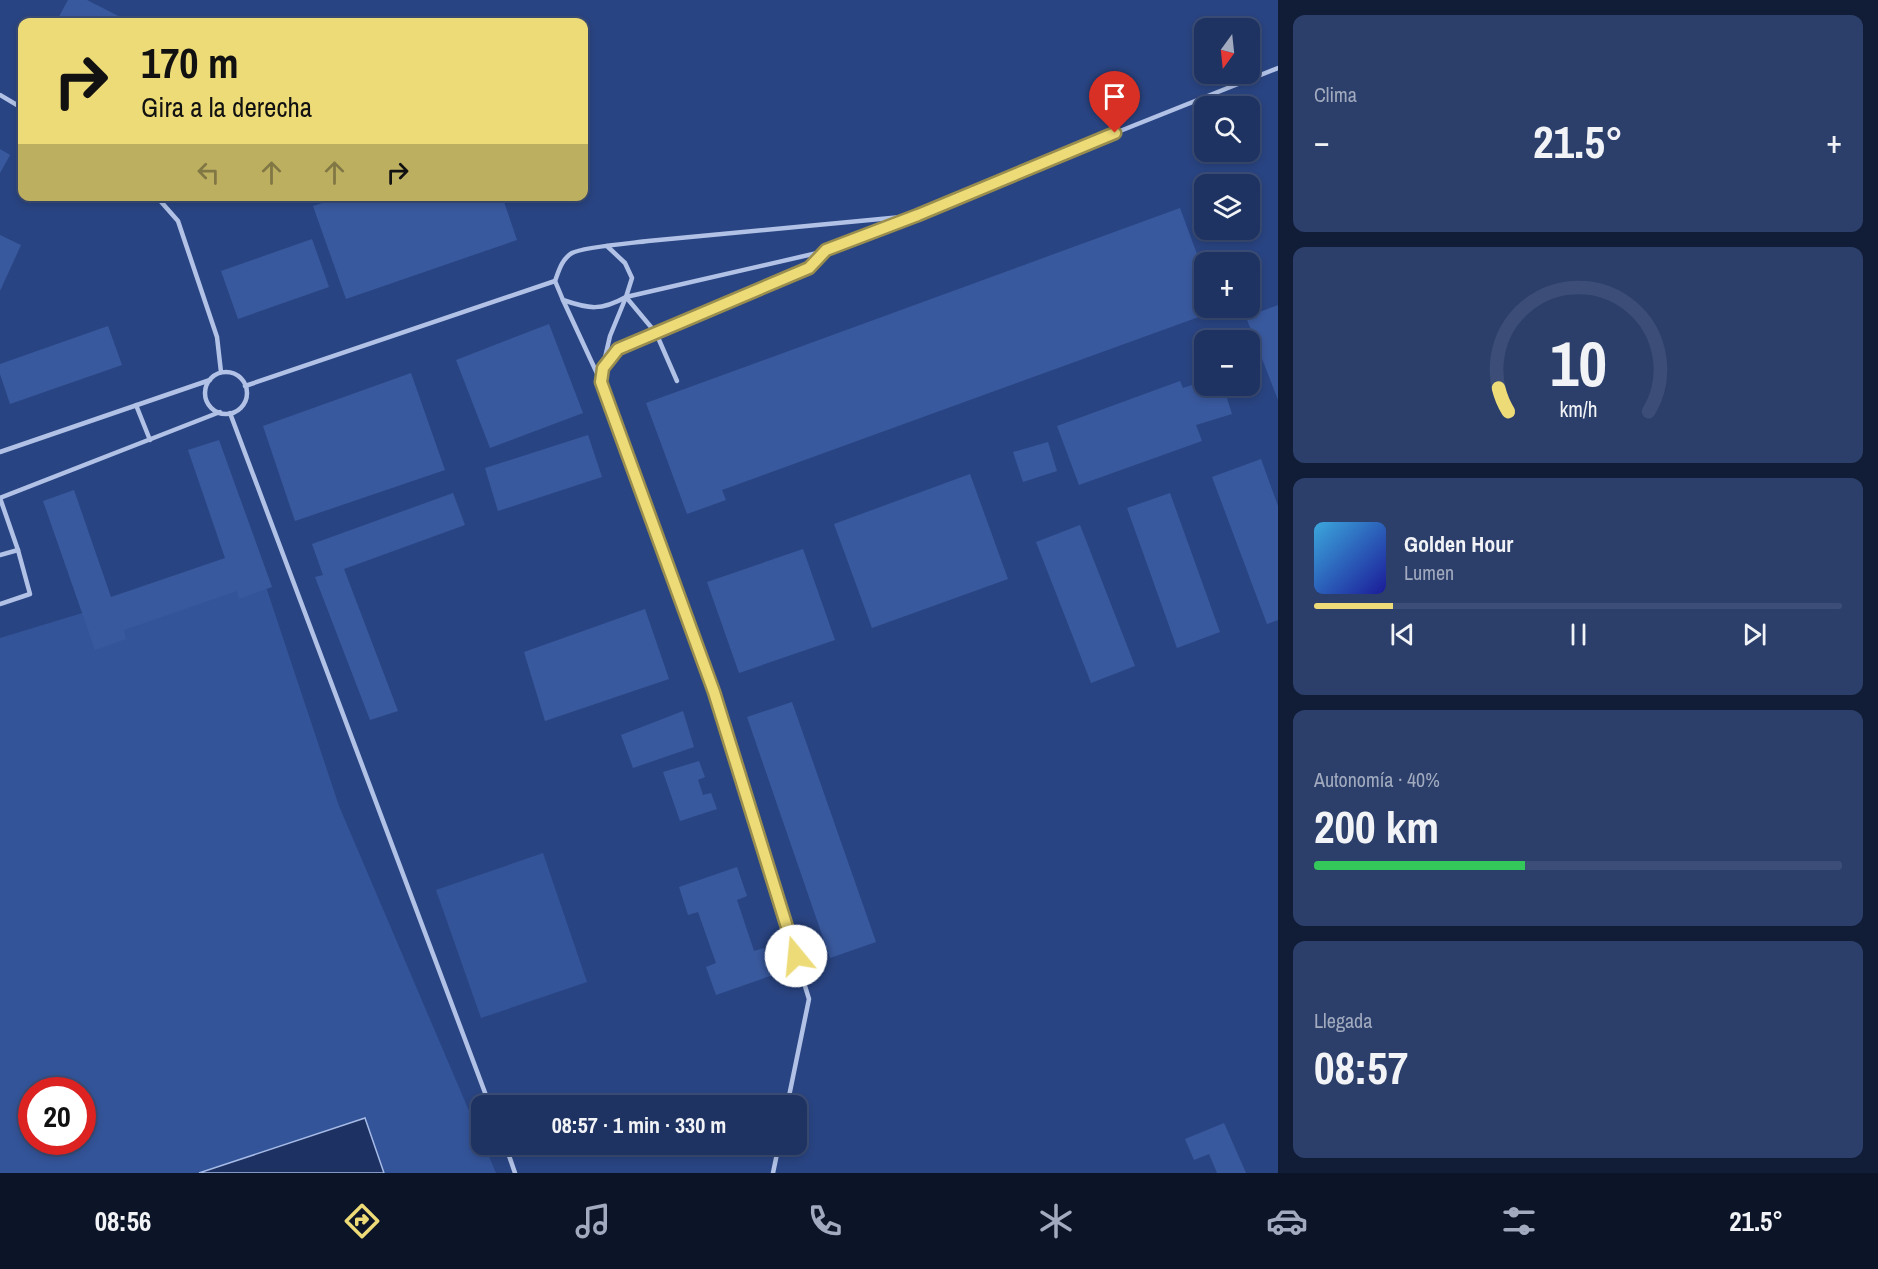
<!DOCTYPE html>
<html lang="es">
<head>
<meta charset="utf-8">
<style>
	:root { --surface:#1f3362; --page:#2c3f6b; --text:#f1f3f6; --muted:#a1aabe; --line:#3c4e77; --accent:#eddb78 }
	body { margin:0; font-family:"Archivo Narrow",sans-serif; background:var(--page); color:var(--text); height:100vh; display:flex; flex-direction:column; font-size:22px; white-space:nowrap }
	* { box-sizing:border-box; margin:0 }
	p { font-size:20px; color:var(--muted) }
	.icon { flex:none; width:33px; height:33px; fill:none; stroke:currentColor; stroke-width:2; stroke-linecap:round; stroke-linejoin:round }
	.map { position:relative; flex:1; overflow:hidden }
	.side { display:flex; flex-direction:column; gap:15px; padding:15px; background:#111c36; width:600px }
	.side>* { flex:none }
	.top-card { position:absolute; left:18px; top:18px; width:570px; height:183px; border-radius:12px; box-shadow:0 3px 9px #0003,0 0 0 2px var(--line); background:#eddb78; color:#111; overflow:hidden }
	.needle { width:39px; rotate:195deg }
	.buttons { position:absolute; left:1194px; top:18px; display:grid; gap:12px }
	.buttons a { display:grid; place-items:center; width:66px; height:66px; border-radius:12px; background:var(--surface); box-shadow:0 3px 9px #0003,0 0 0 2px var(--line); font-size:30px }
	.speed { position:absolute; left:18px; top:1077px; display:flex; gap:12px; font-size:30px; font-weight:700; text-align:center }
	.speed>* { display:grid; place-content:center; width:78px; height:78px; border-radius:50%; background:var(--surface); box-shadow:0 3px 9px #0003,0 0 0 2px var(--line); line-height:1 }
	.speed .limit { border:9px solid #d22; background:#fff; color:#111 }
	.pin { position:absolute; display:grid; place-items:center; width:51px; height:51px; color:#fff; margin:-62px -26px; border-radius:50% 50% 50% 0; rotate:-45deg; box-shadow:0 0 6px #0007 }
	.pin .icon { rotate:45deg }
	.me { position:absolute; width:66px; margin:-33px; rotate:343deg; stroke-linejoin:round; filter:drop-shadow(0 0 4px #0008) }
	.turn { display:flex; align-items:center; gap:21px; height:126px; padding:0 24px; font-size:27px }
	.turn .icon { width:78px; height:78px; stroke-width:2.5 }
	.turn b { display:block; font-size:42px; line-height:51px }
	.lanes { display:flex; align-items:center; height:57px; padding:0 24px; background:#0003; justify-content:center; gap:30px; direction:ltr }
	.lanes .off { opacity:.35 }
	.big { font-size:45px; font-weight:700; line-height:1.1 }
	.side .card { flex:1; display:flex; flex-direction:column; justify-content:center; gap:9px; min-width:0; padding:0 21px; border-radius:12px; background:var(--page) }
	.side .dial { align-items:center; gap:0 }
	.dial svg { height:156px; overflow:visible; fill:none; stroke:var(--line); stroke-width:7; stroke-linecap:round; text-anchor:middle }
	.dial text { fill:var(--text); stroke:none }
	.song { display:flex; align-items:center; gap:18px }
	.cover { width:72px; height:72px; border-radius:9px; background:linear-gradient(135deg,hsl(200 70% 55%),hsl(240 70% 35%)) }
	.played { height:6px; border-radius:3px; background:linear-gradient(90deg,var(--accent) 15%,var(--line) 15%) }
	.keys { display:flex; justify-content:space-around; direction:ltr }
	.heat { display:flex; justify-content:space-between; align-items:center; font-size:33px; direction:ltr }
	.charge { height:9px; border-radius:4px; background:linear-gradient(90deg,#34c759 40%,var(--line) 0) }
	.trip { position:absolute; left:471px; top:1095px; width:336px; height:60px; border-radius:12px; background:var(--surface); box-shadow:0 3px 9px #0003,0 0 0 2px var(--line); font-weight:700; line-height:60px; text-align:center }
	.dock { display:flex; height:96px; justify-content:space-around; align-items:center; background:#0c1427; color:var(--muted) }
	.dock .icon { width:42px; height:42px }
	.dock .current { color:var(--accent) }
	.dock b { font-size:27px; color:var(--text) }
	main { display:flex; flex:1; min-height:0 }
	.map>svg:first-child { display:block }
	.green { fill:#345499; fill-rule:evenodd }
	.water { fill:#1d3163; stroke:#a6bbe6; stroke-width:1.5 }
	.building { fill:#39599e }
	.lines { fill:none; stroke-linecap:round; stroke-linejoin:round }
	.service { stroke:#b1c2e6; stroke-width:4.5 }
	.route-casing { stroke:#9a8e4e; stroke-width:15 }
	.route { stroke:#eddb78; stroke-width:10 }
</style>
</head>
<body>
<main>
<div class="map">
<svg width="1278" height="1173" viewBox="0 0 1278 1173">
	<rect width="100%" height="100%" fill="#294482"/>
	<g class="green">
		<path d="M 257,560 L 339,806 L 481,1139 L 482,1144 L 484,1145 L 496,1173 L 0,1173 L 0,638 ZM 32,1090 L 82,1090 L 82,1142 L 32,1142 Z"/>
		<path d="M 543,853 L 587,982 L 481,1018 L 436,890 Z"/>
	</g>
	<path class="water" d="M 365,1118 L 384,1173 L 199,1173 Z"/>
	<g class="building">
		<path d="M 68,0 L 87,0 L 130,22 L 56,22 Z"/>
		<path d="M 0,149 L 10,155 L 0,173 Z"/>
		<path d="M 331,196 L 502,196 L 517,240 L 346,299 L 313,206 L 332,200 Z"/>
		<path d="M 1180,208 L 1204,273 L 1204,308 L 1217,308 L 1218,310 L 722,490 L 726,500 L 687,514 L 646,403 Z"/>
		<path d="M 0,235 L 21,245 L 0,291 Z"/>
		<path d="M 312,239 L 329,287 L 238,319 L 221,271 Z"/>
		<path d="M 1278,305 L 1278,400 L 1246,317 Z"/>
		<path d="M 549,324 L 583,413 L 490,448 L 456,360 Z"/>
		<path d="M 108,326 L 122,365 L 10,404 L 0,374 L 0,364 Z"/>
		<path d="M 411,373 L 445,470 L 295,521 L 263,426 Z"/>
		<path d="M 1180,381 L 1183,388 L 1204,381 L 1204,386 L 1223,386 L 1232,414 L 1196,425 L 1202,441 L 1079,485 L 1057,426 Z"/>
		<path d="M 588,435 L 602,477 L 498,511 L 485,468 Z"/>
		<path d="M 219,440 L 272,587 L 239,599 L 237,591 L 124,630 L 126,639 L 95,650 L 43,501 L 74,490 L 111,597 L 225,558 L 188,450 Z"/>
		<path d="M 1048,442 L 1057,471 L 1023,482 L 1013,452 Z"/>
		<path d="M 1261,459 L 1278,506 L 1278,620 L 1267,624 L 1212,477 Z"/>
		<path d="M 970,474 L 1008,579 L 872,628 L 834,524 Z"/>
		<path d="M 453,493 L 465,525 L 344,569 L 398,711 L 370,720 L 315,577 L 323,575 L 312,544 Z"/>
		<path d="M 1170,493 L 1220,632 L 1177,648 L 1127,508 Z"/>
		<path d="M 1080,525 L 1135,666 L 1091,683 L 1036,542 Z"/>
		<path d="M 803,549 L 835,640 L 739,673 L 707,582 Z"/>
		<path d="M 645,609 L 669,679 L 545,721 L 524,652 Z"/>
		<path d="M 792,702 L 876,942 L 830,958 L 747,717 Z"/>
		<path d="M 683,711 L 694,747 L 633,768 L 621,735 Z"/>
		<path d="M 699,761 L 705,777 L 698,780 L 703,795 L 711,793 L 717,809 L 680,821 L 663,772 Z"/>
		<path d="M 737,867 L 747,896 L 737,900 L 754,951 L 764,948 L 773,975 L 716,995 L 706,967 L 716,963 L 698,912 L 688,915 L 679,887 Z"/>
		<path d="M 1224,1123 L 1246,1173 L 1217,1173 L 1209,1154 L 1194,1160 L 1185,1139 Z"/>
	</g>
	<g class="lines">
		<g class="service">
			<path d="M 0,95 L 22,108"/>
			<path d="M 156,196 L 178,221 L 217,337 L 221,372"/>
			<path d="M 607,246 L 625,263 L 632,278 L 626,297 C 601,311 589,309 563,300 L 555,281 C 559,270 562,259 572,253 C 583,247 633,243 648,241 L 912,216"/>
			<path d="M 626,297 L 826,251 L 918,215 L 1115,133 L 1278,68"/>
			<path d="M 626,297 L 656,333 L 677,381"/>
			<path d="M 563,300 L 601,382 L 714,692 L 809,999 L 787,1106"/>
			<path d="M 604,362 L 610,336 L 626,297"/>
			<circle cx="226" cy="393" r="21"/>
			<path d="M 601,382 C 603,367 607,360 618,349 L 809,268 L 826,251"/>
			<path d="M 245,386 L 555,281"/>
			<path d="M 136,405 L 150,440"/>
			<path d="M 230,413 L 490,1106"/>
			<path d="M 0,452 L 210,380"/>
			<path d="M 0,498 L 220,412"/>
			<path d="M 0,498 L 18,550 L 0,555"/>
			<path d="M 0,604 L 30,594 L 18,550"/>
			<path d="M 505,1144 L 515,1173"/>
			<path d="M 773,1173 L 779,1144"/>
		</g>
	</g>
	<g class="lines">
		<defs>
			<path id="route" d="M 796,956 L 714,692 L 601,382 L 603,368 L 618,349 L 809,268 L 826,250 L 918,215 L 1115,133"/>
		</defs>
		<use href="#route" class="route-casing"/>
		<use href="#route" class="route"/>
	</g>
</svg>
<div class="buttons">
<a><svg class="needle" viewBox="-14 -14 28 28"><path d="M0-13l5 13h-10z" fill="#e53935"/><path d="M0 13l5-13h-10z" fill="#a1aabe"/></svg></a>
<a><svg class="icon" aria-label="search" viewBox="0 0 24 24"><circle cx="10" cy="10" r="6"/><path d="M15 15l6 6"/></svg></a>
<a><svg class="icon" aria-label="layers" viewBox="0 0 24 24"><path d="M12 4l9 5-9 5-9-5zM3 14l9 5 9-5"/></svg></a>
<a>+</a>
<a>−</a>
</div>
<div class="speed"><div class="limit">20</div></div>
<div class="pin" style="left:1115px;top:133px;background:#d93025"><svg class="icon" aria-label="arrive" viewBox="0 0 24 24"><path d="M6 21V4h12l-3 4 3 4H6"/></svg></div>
<svg class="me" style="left:796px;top:956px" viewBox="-20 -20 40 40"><circle r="19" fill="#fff"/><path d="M0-13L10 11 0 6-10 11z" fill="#eddb78"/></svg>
<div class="trip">08:57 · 1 min · 330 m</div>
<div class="top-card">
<div class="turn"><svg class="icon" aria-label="right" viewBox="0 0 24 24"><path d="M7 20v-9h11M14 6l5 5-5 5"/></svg><div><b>170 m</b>Gira a la derecha</div></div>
<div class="lanes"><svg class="icon off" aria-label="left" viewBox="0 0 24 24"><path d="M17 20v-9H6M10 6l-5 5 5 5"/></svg><svg class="icon off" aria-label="ahead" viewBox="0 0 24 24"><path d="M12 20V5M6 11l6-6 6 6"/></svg><svg class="icon off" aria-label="ahead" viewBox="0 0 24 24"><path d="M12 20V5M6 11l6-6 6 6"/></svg><svg class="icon" aria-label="right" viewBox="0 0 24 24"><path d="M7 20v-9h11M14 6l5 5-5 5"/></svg></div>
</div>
</div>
<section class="side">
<div class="card"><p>Clima</p>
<div class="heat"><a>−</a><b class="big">21.5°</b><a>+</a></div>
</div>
<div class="card dial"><svg viewBox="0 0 100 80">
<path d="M14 69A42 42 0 1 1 86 69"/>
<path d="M14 69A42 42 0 0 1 9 57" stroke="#eddb78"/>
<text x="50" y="56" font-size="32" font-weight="700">10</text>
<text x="50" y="72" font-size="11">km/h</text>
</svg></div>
<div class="card">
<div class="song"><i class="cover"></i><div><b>Golden Hour</b><p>Lumen</p></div></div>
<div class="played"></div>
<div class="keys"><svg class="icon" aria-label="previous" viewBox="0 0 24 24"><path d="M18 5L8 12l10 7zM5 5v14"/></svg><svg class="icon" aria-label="pause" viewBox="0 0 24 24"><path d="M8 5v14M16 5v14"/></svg><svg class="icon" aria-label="next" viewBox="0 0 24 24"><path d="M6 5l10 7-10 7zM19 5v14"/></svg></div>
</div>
<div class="card"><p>Autonomía · 40%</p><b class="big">200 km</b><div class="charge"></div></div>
<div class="card"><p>Llegada</p><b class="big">08:57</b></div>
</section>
</main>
<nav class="dock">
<b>08:56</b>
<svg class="icon current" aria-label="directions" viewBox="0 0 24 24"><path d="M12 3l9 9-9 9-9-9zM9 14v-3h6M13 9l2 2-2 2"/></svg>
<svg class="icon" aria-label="music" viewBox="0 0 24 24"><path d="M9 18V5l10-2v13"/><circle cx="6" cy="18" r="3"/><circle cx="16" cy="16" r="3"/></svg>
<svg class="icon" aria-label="phone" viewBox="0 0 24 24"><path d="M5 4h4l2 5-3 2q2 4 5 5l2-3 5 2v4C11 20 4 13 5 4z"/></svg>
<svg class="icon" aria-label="climate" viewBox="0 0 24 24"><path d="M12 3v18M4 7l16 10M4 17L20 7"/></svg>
<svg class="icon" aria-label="car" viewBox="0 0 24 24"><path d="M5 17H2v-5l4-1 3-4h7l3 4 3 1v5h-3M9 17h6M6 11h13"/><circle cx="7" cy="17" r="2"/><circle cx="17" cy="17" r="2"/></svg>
<svg class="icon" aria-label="filters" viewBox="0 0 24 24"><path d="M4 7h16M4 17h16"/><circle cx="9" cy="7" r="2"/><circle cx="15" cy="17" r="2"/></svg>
<b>21.5°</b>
</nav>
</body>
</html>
